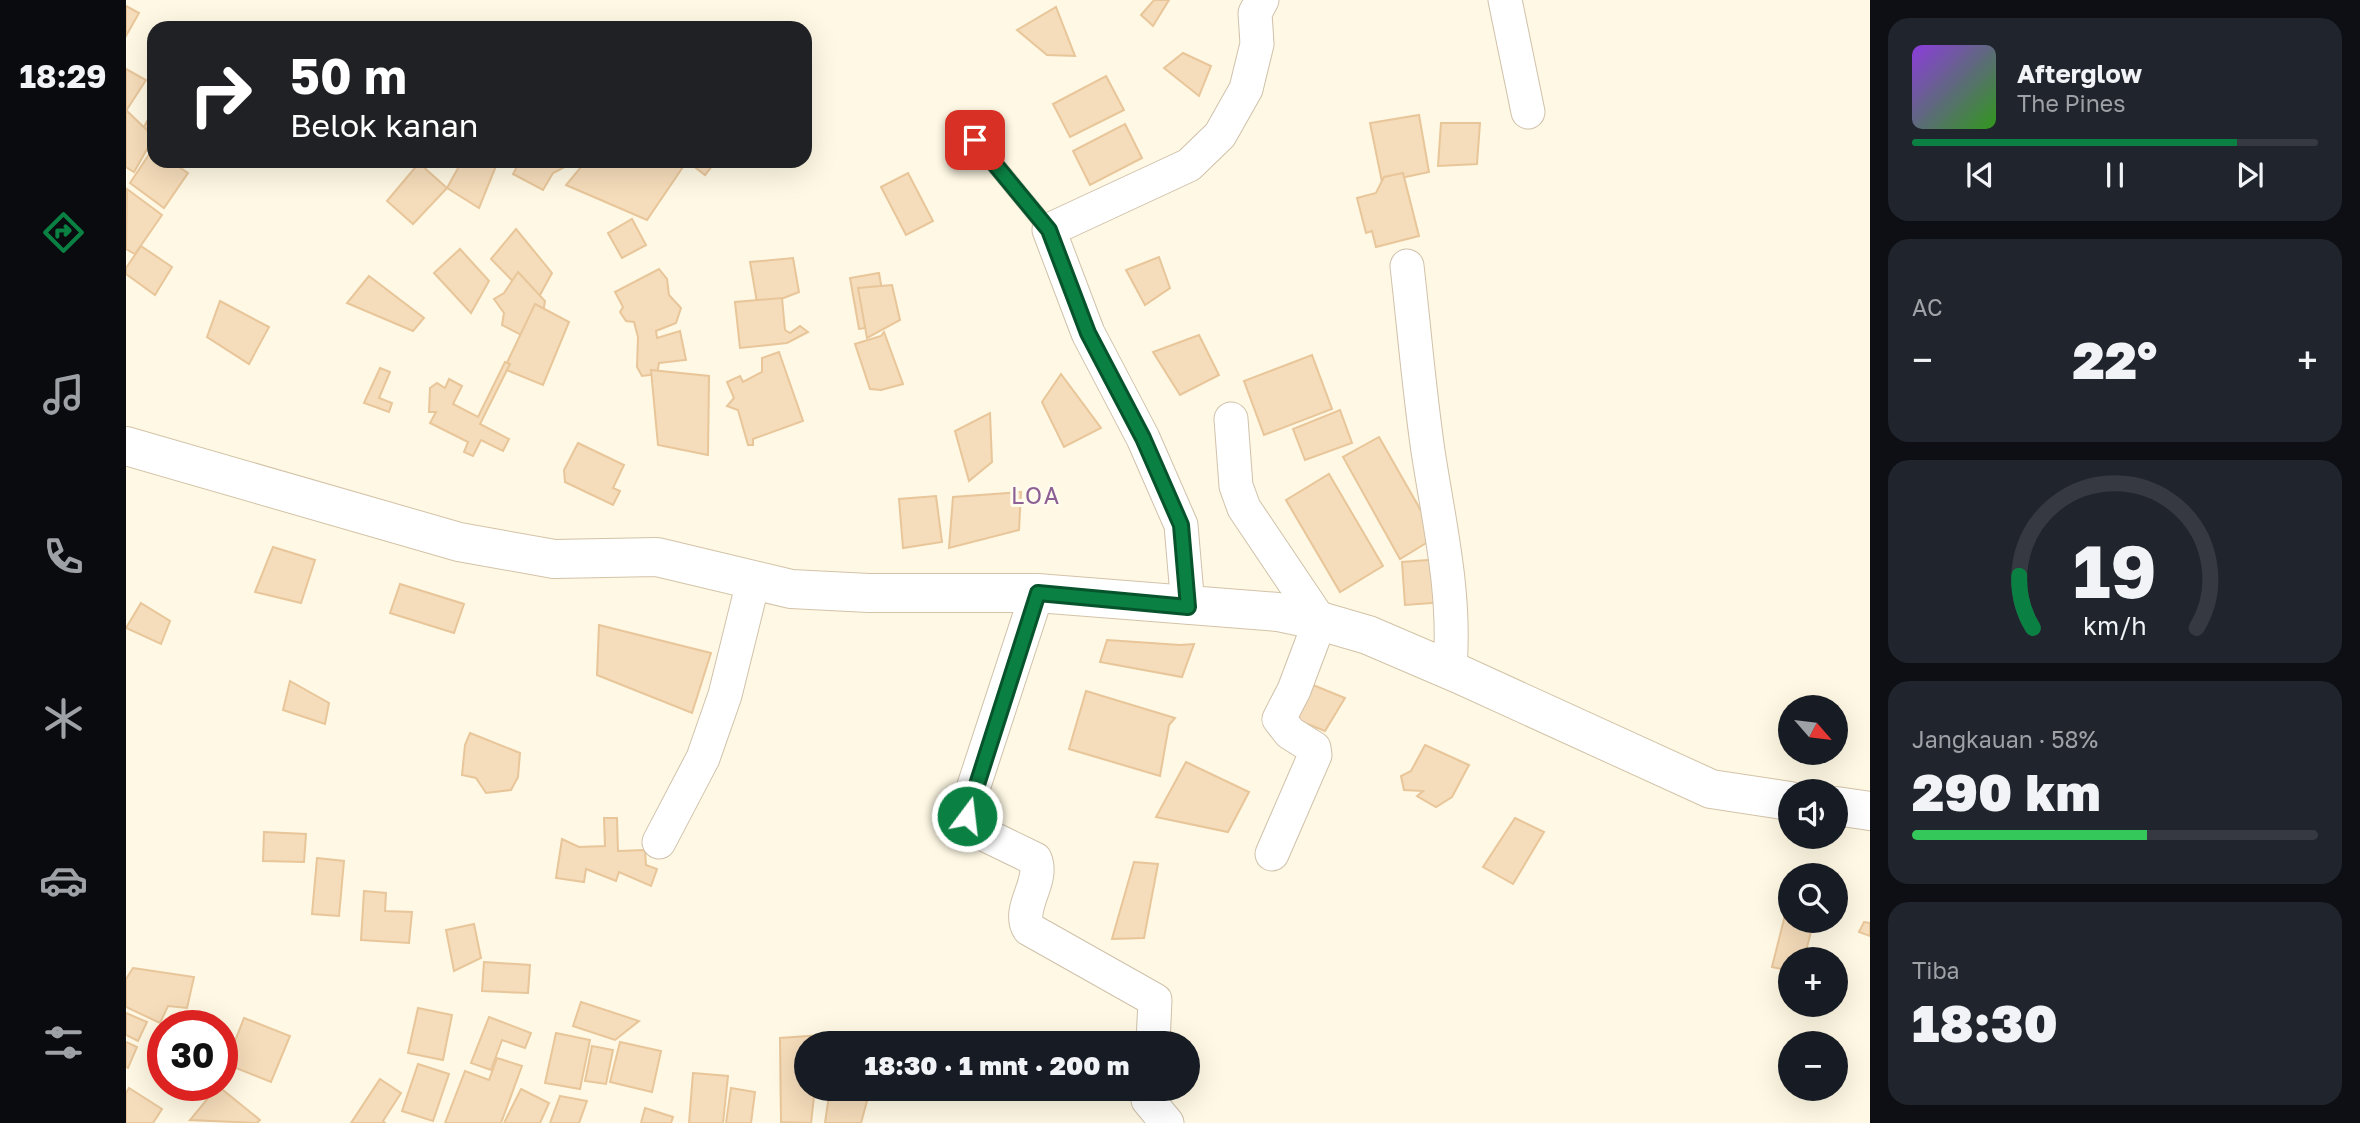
<!DOCTYPE html>
<html lang="id">
<head>
<meta charset="utf-8">
<style>
	:root { --surface:#171b24; --page:#20242c; --text:#f1f3f6; --muted:#9ea1a6; --line:#363941; --accent:#0b8043 }
	body { margin:0; font-family:"Golos Text",sans-serif; background:var(--page); color:var(--text); height:100vh; display:flex; flex-direction:column; font-size:26px; white-space:nowrap }
	* { box-sizing:border-box; margin:0 }
	p { font-size:23px; color:var(--muted) }
	.icon { flex:none; width:38px; height:38px; fill:none; stroke:currentColor; stroke-width:2; stroke-linecap:round; stroke-linejoin:round }
	.map { position:relative; flex:1; overflow:hidden }
	.details { display:flex; flex-direction:column; gap:18px; padding:18px; background:#0d0f14; width:490px }
	.details>* { flex:none }
	.guide { position:absolute; left:21px; top:21px; width:665px; height:147px; border-radius:21px; box-shadow:0 7px 28px #0002; background:#202124; color:#fff; overflow:hidden }
	.needle { width:46px; rotate:118deg }
	.tools { position:absolute; left:1652px; top:695px; display:grid; gap:14px }
	.tools a { display:grid; place-items:center; width:70px; height:70px; border-radius:50%; background:var(--surface); box-shadow:0 7px 28px #0002; font-size:35px }
	.speed { position:absolute; left:21px; top:1010px; display:flex; gap:14px; font-size:35px; font-weight:700; text-align:center }
	.speed>* { display:grid; place-content:center; width:91px; height:91px; border-radius:50%; background:var(--surface); box-shadow:0 7px 28px #0002; line-height:1 }
	.speed .limit { border:10px solid #d22; background:#fff; color:#111 }
	.pin { position:absolute; display:grid; place-items:center; width:60px; height:60px; color:#fff; margin:-30px; border-radius:14px; box-shadow:0 4px 10px #0006 }
	.me { position:absolute; width:77px; margin:-38px; rotate:15deg; stroke-linejoin:round; filter:drop-shadow(0 0 5px #0008) }
	.turn { display:flex; align-items:center; gap:24px; height:147px; padding:0 28px; font-size:32px }
	.turn .icon { width:91px; height:91px; stroke-width:2.5 }
	.turn b { display:block; font-size:49px; line-height:60px }
	.big { font-size:52px; font-weight:800; line-height:1.1 }
	.details .widget { flex:1; display:flex; flex-direction:column; justify-content:center; gap:10px; min-width:0; padding:0 24px; border-radius:21px; background:var(--page) }
	.details .dial { align-items:center; gap:0 }
	.dial svg { height:182px; overflow:visible; fill:none; stroke:var(--line); stroke-width:7; stroke-linecap:round; text-anchor:middle }
	.dial text { fill:var(--text); stroke:none }
	.song { display:flex; align-items:center; gap:21px }
	.cover { width:84px; height:84px; border-radius:10px; background:linear-gradient(135deg,hsl(270 70% 55%),hsl(110 70% 35%)) }
	.played { height:7px; border-radius:4px; background:linear-gradient(90deg,var(--accent) 80%,var(--line) 80%) }
	.keys { display:flex; justify-content:space-around; direction:ltr }
	.heat { display:flex; justify-content:space-between; align-items:center; font-size:38px; direction:ltr }
	.charge { height:10px; border-radius:5px; background:linear-gradient(90deg,#34c759 58%,var(--line) 0) }
	.trip { position:absolute; left:668px; top:1031px; width:406px; height:70px; border-radius:35px; background:var(--surface); box-shadow:0 7px 28px #0002; font-weight:800; line-height:70px; text-align:center }
	main { display:flex; flex:1; min-height:0 }
	.menu { display:flex; flex-direction:column; width:126px; justify-content:space-around; align-items:center; background:#090b0e; color:var(--muted) }
	.menu .icon { width:49px; height:49px }
	.menu .active { color:var(--accent) }
	.menu b { font-size:32px; color:var(--text) }
	.map>svg:first-child { display:block }
	.building { fill:#f5dcba; stroke:#e8c69a; stroke-width:2 }
	.lines { fill:none; stroke-linecap:round; stroke-linejoin:round }
	.lane-casing { stroke:#d0c1aa; stroke-width:19 }
	.street-casing { stroke:#d0c1aa; stroke-width:35 }
	.secondary-casing { stroke:#d3c3a7; stroke-width:40 }
	.lane { stroke:#fff; stroke-width:18 }
	.street { stroke:#fff; stroke-width:33 }
	.secondary { stroke:#fff; stroke-width:38 }
	.route-casing { stroke:#07532c; stroke-width:18 }
	.route { stroke:#0b8043; stroke-width:12 }
	.labels { text-anchor:middle; stroke-width:6; stroke-linejoin:round; paint-order:stroke }
	.quarter-label { font-size:23px; letter-spacing:2px; fill:#8c5f95; stroke:#fffbec }
</style>
</head>
<body>
<main>
<nav class="menu">
<b>18:29</b>
<svg class="icon active" aria-label="directions" viewBox="0 0 24 24"><path d="M12 3l9 9-9 9-9-9zM9 14v-3h6M13 9l2 2-2 2"/></svg>
<svg class="icon" aria-label="music" viewBox="0 0 24 24"><path d="M9 18V5l10-2v13"/><circle cx="6" cy="18" r="3"/><circle cx="16" cy="16" r="3"/></svg>
<svg class="icon" aria-label="phone" viewBox="0 0 24 24"><path d="M5 4h4l2 5-3 2q2 4 5 5l2-3 5 2v4C11 20 4 13 5 4z"/></svg>
<svg class="icon" aria-label="climate" viewBox="0 0 24 24"><path d="M12 3v18M4 7l16 10M4 17L20 7"/></svg>
<svg class="icon" aria-label="car" viewBox="0 0 24 24"><path d="M5 17H2v-5l4-1 3-4h7l3 4 3 1v5h-3M9 17h6M6 11h13"/><circle cx="7" cy="17" r="2"/><circle cx="17" cy="17" r="2"/></svg>
<svg class="icon" aria-label="filters" viewBox="0 0 24 24"><path d="M4 7h16M4 17h16"/><circle cx="9" cy="7" r="2"/><circle cx="15" cy="17" r="2"/></svg>
</nav>
<div class="map">
<svg width="1744" height="1123" viewBox="0 0 1744 1123">
	<rect width="100%" height="100%" fill="#fef8e4"/>
	<g class="building">
		<path d="M 1028,0 L 1043,0 L 1027,26 L 1015,15 Z"/>
		<path d="M 0,6 L 13,13 L 0,36 Z"/>
		<path d="M 930,7 L 949,56 L 921,55 L 891,30 Z"/>
		<path d="M 1057,53 L 1085,66 L 1073,96 L 1038,68 Z"/>
		<path d="M 0,69 L 20,80 L 0,111 Z"/>
		<path d="M 980,76 L 998,110 L 944,137 L 927,104 Z"/>
		<path d="M 28,108 L 28,135 L 18,127 Z"/>
		<path d="M 0,110 L 28,137 L 8,172 L 0,167 Z"/>
		<path d="M 1293,115 L 1303,172 L 1256,182 L 1244,123 Z"/>
		<path d="M 1315,123 L 1354,123 L 1351,164 L 1312,166 Z"/>
		<path d="M 999,124 L 1016,158 L 964,185 L 947,151 Z"/>
		<path d="M 28,147 L 28,161 L 44,161 L 62,173 L 38,208 L 4,183 Z"/>
		<path d="M 336,161 L 365,161 L 370,166 L 353,208 L 321,188 Z"/>
		<path d="M 394,161 L 426,161 L 437,168 L 427,173 L 417,190 L 387,174 Z"/>
		<path d="M 460,161 L 561,161 L 521,220 L 440,185 Z"/>
		<path d="M 561,161 L 590,161 L 579,175 Z"/>
		<path d="M 293,163 L 321,188 L 287,224 L 261,201 Z"/>
		<path d="M 782,173 L 807,221 L 780,235 L 755,187 Z"/>
		<path d="M 1277,173 L 1293,236 L 1250,247 L 1246,231 L 1240,233 L 1231,198 L 1250,193 L 1258,177 Z"/>
		<path d="M 1,189 L 36,215 L 9,254 L 0,249 Z"/>
		<path d="M 506,219 L 520,245 L 496,258 L 482,233 Z"/>
		<path d="M 390,229 L 426,273 L 409,304 L 365,259 Z"/>
		<path d="M 15,246 L 46,267 L 29,295 L 0,274 L 0,268 Z"/>
		<path d="M 334,249 L 363,281 L 345,313 L 308,273 Z"/>
		<path d="M 1033,257 L 1044,288 L 1019,305 L 1000,270 Z"/>
		<path d="M 667,258 L 673,292 L 632,308 L 624,262 Z"/>
		<path d="M 533,269 L 541,279 L 543,295 L 555,308 L 550,323 L 530,331 L 531,338 L 554,331 L 560,360 L 533,363 L 531,374 L 516,376 L 511,367 L 512,337 L 508,322 L 500,321 L 494,312 L 497,307 L 489,292 Z"/>
		<path d="M 392,272 L 419,301 L 416,319 L 419,323 L 409,337 L 403,339 L 376,325 L 378,313 L 368,299 L 378,293 Z"/>
		<path d="M 753,273 L 762,325 L 733,329 L 724,278 Z"/>
		<path d="M 243,276 L 298,318 L 287,331 L 221,303 Z"/>
		<path d="M 766,285 L 774,320 L 741,338 L 732,288 Z"/>
		<path d="M 656,298 L 659,330 L 664,333 L 674,326 L 682,332 L 661,343 L 614,348 L 609,302 Z"/>
		<path d="M 94,301 L 143,327 L 123,364 L 81,337 Z"/>
		<path d="M 409,304 L 443,322 L 417,385 L 378,369 Z"/>
		<path d="M 758,332 L 777,384 L 755,390 L 744,389 L 729,344 L 755,336 Z"/>
		<path d="M 1073,335 L 1093,375 L 1054,395 L 1027,352 Z"/>
		<path d="M 653,352 L 677,421 L 627,439 L 627,445 L 622,445 L 612,410 L 601,406 L 608,398 L 601,382 L 614,376 L 617,382 L 636,372 L 636,358 Z"/>
		<path d="M 1186,355 L 1206,409 L 1138,435 L 1118,381 Z"/>
		<path d="M 379,362 L 384,364 L 354,424 L 383,439 L 377,451 L 355,440 L 347,456 L 338,452 L 342,442 L 304,423 L 310,412 L 303,412 L 304,388 L 311,383 L 319,388 L 323,379 L 336,386 L 327,404 L 352,417 Z"/>
		<path d="M 254,368 L 264,372 L 253,398 L 266,403 L 263,412 L 238,403 Z"/>
		<path d="M 525,370 L 583,376 L 582,455 L 532,445 Z"/>
		<path d="M 935,374 L 975,428 L 938,447 L 916,402 Z"/>
		<path d="M 1214,410 L 1226,443 L 1179,460 L 1167,429 Z"/>
		<path d="M 864,413 L 866,462 L 843,481 L 829,431 Z"/>
		<path d="M 1253,437 L 1310,537 L 1274,559 L 1217,457 Z"/>
		<path d="M 452,443 L 498,465 L 487,488 L 494,491 L 487,505 L 439,482 L 438,470 Z"/>
		<path d="M 1203,474 L 1257,566 L 1214,592 L 1160,500 Z"/>
		<path d="M 895,492 L 893,530 L 823,548 L 827,497 Z"/>
		<path d="M 810,496 L 816,542 L 777,548 L 773,499 Z"/>
		<path d="M 147,547 L 189,560 L 175,603 L 129,592 Z"/>
		<path d="M 1315,559 L 1319,602 L 1279,605 L 1276,562 Z"/>
		<path d="M 274,584 L 338,604 L 328,633 L 264,613 Z"/>
		<path d="M 15,603 L 44,621 L 35,644 L 0,628 Z"/>
		<path d="M 473,625 L 585,653 L 566,713 L 471,675 Z"/>
		<path d="M 981,640 L 1054,645 L 1068,644 L 1056,677 L 974,662 Z"/>
		<path d="M 164,681 L 203,703 L 199,724 L 157,710 Z"/>
		<path d="M 1187,685 L 1219,698 L 1199,731 L 1164,717 Z"/>
		<path d="M 960,691 L 1049,718 L 1043,725 L 1034,776 L 943,749 Z"/>
		<path d="M 344,733 L 394,753 L 392,777 L 385,790 L 360,793 L 350,778 L 336,775 L 339,745 Z"/>
		<path d="M 1299,745 L 1343,765 L 1326,797 L 1310,807 L 1291,796 L 1297,791 L 1278,790 L 1275,776 L 1285,771 Z"/>
		<path d="M 1060,762 L 1123,792 L 1102,832 L 1030,817 Z"/>
		<path d="M 478,818 L 491,818 L 492,851 L 519,850 L 520,865 L 531,869 L 525,886 L 493,872 L 490,881 L 460,869 L 458,882 L 430,878 L 436,839 L 453,847 L 479,846 Z"/>
		<path d="M 1389,818 L 1418,832 L 1387,884 L 1357,867 Z"/>
		<path d="M 138,832 L 180,834 L 178,862 L 137,861 Z"/>
		<path d="M 191,858 L 218,861 L 213,916 L 186,914 Z"/>
		<path d="M 1008,862 L 1032,864 L 1018,938 L 986,939 Z"/>
		<path d="M 238,891 L 260,893 L 259,911 L 286,912 L 283,943 L 235,940 Z"/>
		<path d="M 1664,895 L 1664,920 L 1688,920 L 1678,959 L 1664,959 L 1664,971 L 1646,967 Z"/>
		<path d="M 1738,922 L 1744,923 L 1744,936 L 1733,932 Z"/>
		<path d="M 348,924 L 355,958 L 328,971 L 320,930 Z"/>
		<path d="M 358,962 L 404,965 L 402,993 L 356,991 Z"/>
		<path d="M 7,968 L 68,977 L 61,1008 L 42,1006 L 34,1023 L 0,1007 L 0,979 Z"/>
		<path d="M 455,1002 L 513,1021 L 489,1040 L 447,1026 Z"/>
		<path d="M 292,1008 L 326,1015 L 317,1060 L 282,1053 Z"/>
		<path d="M 0,1013 L 21,1022 L 12,1041 L 0,1035 Z"/>
		<path d="M 363,1017 L 405,1033 L 399,1048 L 376,1040 L 365,1070 L 345,1063 Z"/>
		<path d="M 118,1018 L 164,1036 L 145,1082 L 100,1064 Z"/>
		<path d="M 430,1033 L 464,1040 L 454,1089 L 419,1083 Z"/>
		<path d="M 696,1035 L 695,1043 L 681,1043 L 681,1088 L 689,1088 L 685,1123 L 655,1122 L 654,1038 Z"/>
		<path d="M 0,1042 L 11,1047 L 2,1068 L 0,1067 Z"/>
		<path d="M 494,1042 L 535,1051 L 526,1092 L 484,1082 Z"/>
		<path d="M 466,1046 L 487,1050 L 480,1084 L 459,1081 Z"/>
		<path d="M 371,1058 L 396,1066 L 375,1123 L 319,1123 L 339,1071 L 363,1080 Z"/>
		<path d="M 292,1064 L 323,1074 L 307,1121 L 276,1111 Z"/>
		<path d="M 567,1073 L 602,1076 L 597,1123 L 563,1123 Z"/>
		<path d="M 254,1079 L 275,1093 L 257,1121 L 259,1123 L 225,1123 Z"/>
		<path d="M 92,1086 L 134,1120 L 131,1123 L 64,1120 Z"/>
		<path d="M 3,1088 L 36,1109 L 27,1123 L 0,1123 L 0,1093 Z"/>
		<path d="M 605,1088 L 629,1092 L 625,1123 L 600,1123 Z"/>
		<path d="M 704,1088 L 713,1088 L 741,1101 L 735,1123 L 699,1123 Z"/>
		<path d="M 395,1089 L 423,1103 L 414,1123 L 378,1123 Z"/>
		<path d="M 434,1096 L 461,1101 L 453,1123 L 424,1123 Z"/>
		<path d="M 519,1108 L 547,1117 L 545,1123 L 515,1123 Z"/>
	</g>
	<g class="lines">
		<defs>
			<path id="lane" d="M 849,140 L 923,230"/>
			<g id="street">
				<path d="M 1379,0 L 1402,112"/>
				<path d="M 1281,266 C 1288,327 1293,389 1302,451 C 1313,523 1330,593 1324,667 L 1333,674"/>
				<path d="M 1105,419 L 1110,486 L 1118,508 L 1194,621 L 1168,690 L 1153,719 L 1164,733 L 1188,748 L 1189,755 L 1146,854"/>
				<path d="M 911,593 L 841,807 L 842,824 L 849,830 L 909,859 C 919,881 890,909 903,929 L 1029,1000 L 1027,1043"/>
				<path d="M 1062,607 L 1055,525 L 1017,438 L 962,333 L 923,230 L 1063,165 L 1094,135 L 1120,89 L 1131,44 L 1129,13 L 1136,0"/>
				<path d="M 533,842 L 577,758 L 599,695 L 627,582"/>
				<path d="M 1022,1088 L 1022,1100 L 1041,1123"/>
			</g>
			<g id="secondary">
				<path d="M 0,446 L 333,542 L 428,559 L 531,557 L 665,589 L 743,593 L 911,593 L 1152,612 L 1194,621 L 1242,635 L 1333,674 L 1585,789 L 1664,801"/>
				<path d="M 1710,806 L 1744,811"/>
			</g>
		</defs>
		<use href="#lane" class="lane-casing"/>
		<use href="#street" class="street-casing"/>
		<use href="#secondary" class="secondary-casing"/>
		<use href="#lane" class="lane"/>
		<use href="#street" class="street"/>
		<use href="#secondary" class="secondary"/>
	</g>
	<g class="lines">
		<defs>
			<path id="route" d="M 841,816 L 912,593 L 1062,607 L 1055,525 L 1017,438 L 962,333 L 923,230 L 849,140"/>
		</defs>
		<use href="#route" class="route-casing"/>
		<use href="#route" class="route"/>
	</g>
	<g class="labels">
		<g class="quarter-label">
			<text x="910" y="504">LOA</text>
		</g>
	</g>
</svg>
<div class="tools">
<a><svg class="needle" viewBox="-14 -14 28 28"><path d="M0-13l5 13h-10z" fill="#e53935"/><path d="M0 13l5-13h-10z" fill="#9ea1a6"/></svg></a>
<a><svg class="icon" aria-label="sound" viewBox="0 0 24 24"><path d="M4 9h4l5-4v14l-5-4H4zM17 9q2 3 0 6"/></svg></a>
<a><svg class="icon" aria-label="search" viewBox="0 0 24 24"><circle cx="10" cy="10" r="6"/><path d="M15 15l6 6"/></svg></a>
<a>+</a>
<a>−</a>
</div>
<div class="speed"><div class="limit">30</div></div>
<div class="pin" style="left:849px;top:140px;background:#d93025"><svg class="icon" aria-label="arrive" viewBox="0 0 24 24"><path d="M6 21V4h12l-3 4 3 4H6"/></svg></div>
<svg class="me" style="left:841px;top:816px" viewBox="-20 -20 40 40"><circle r="17" fill="#0b8043" stroke="#fff" stroke-width="3"/><path d="M0-11L8 9 0 5-8 9z" fill="#fff"/></svg>
<div class="trip">18:30 · 1 mnt · 200 m</div>
<div class="guide">
<div class="turn"><svg class="icon" aria-label="right" viewBox="0 0 24 24"><path d="M7 20v-9h11M14 6l5 5-5 5"/></svg><div><b>50 m</b>Belok kanan</div></div>
</div>
</div>
<section class="details">
<div class="widget">
<div class="song"><i class="cover"></i><div><b>Afterglow</b><p>The Pines</p></div></div>
<div class="played"></div>
<div class="keys"><svg class="icon" aria-label="previous" viewBox="0 0 24 24"><path d="M18 5L8 12l10 7zM5 5v14"/></svg><svg class="icon" aria-label="pause" viewBox="0 0 24 24"><path d="M8 5v14M16 5v14"/></svg><svg class="icon" aria-label="next" viewBox="0 0 24 24"><path d="M6 5l10 7-10 7zM19 5v14"/></svg></div>
</div>
<div class="widget"><p>AC</p>
<div class="heat"><a>−</a><b class="big">22°</b><a>+</a></div>
</div>
<div class="widget dial"><svg viewBox="0 0 100 80">
<path d="M14 69A42 42 0 1 1 86 69"/>
<path d="M14 69A42 42 0 0 1 8 46" stroke="#0b8043"/>
<text x="50" y="56" font-size="32" font-weight="700">19</text>
<text x="50" y="72" font-size="11">km/h</text>
</svg></div>
<div class="widget"><p>Jangkauan · 58%</p><b class="big">290 km</b><div class="charge"></div></div>
<div class="widget"><p>Tiba</p><b class="big">18:30</b></div>
</section>
</main>
</body>
</html>
